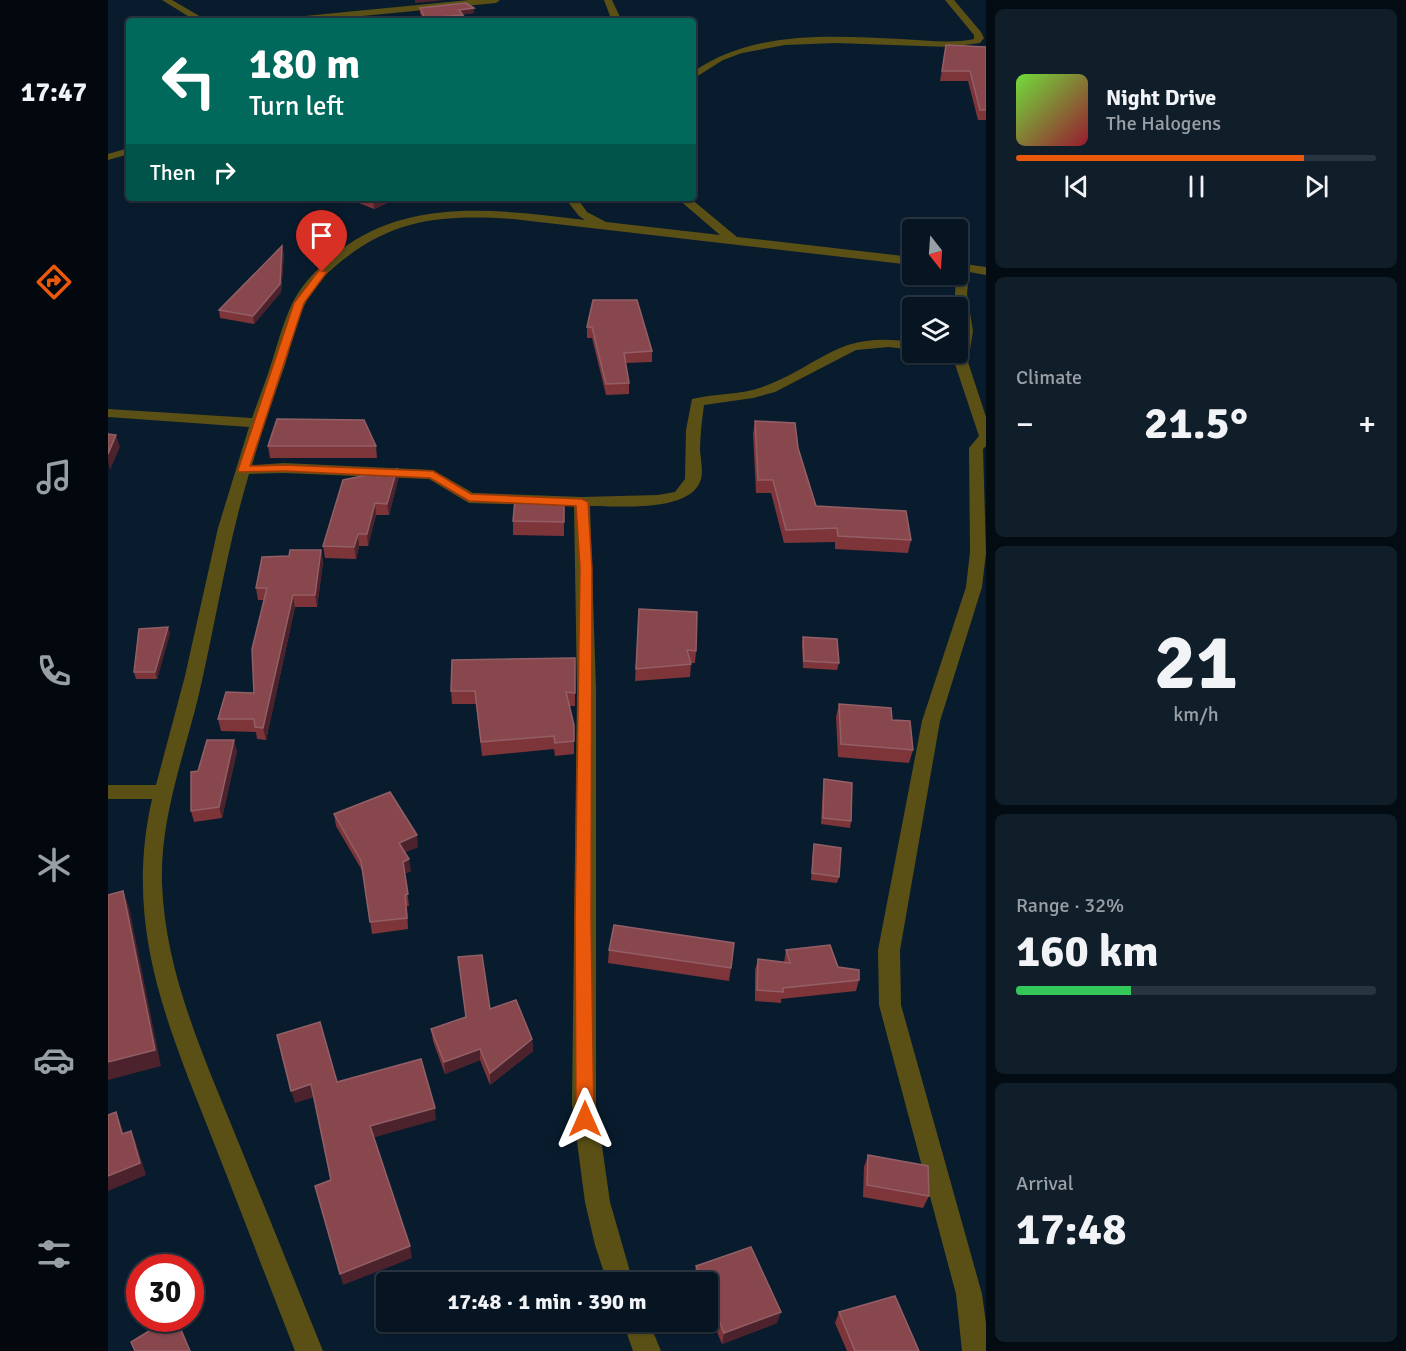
<!DOCTYPE html>
<html lang="en">
<head>
<meta charset="utf-8">
<style>
	:root { --surface:#071522; --page:#101e2a; --text:#f1f3f6; --muted:#989fa5; --line:#283440; --accent:#ea580c }
	body { margin:0; font-family:Signika,sans-serif; background:var(--page); color:var(--text); height:100vh; display:flex; flex-direction:column; font-size:22px; white-space:nowrap }
	* { box-sizing:border-box; margin:0 }
	p { font-size:20px; color:var(--muted) }
	.icon { flex:none; width:33px; height:33px; fill:none; stroke:currentColor; stroke-width:2; stroke-linecap:round; stroke-linejoin:round }
	.map { position:relative; flex:1; overflow:hidden }
	.panel { display:flex; flex-direction:column; gap:9px; padding:9px; background:#040c13; width:420px }
	.panel>* { flex:none }
	.guide { position:absolute; left:18px; top:18px; width:570px; height:183px; border-radius:6px; box-shadow:0 2px 4px #0004,0 0 0 2px var(--line); background:#00695c; color:#fff; overflow:hidden }
	.needle { width:39px; rotate:163deg }
	.buttons { position:absolute; left:794px; top:219px; display:grid; gap:12px }
	.buttons a { display:grid; place-items:center; width:66px; height:66px; border-radius:6px; background:var(--surface); box-shadow:0 2px 4px #0004,0 0 0 2px var(--line); font-size:30px }
	.speed { position:absolute; left:18px; top:1254px; display:flex; gap:12px; font-size:30px; font-weight:700; text-align:center }
	.speed>* { display:grid; place-content:center; width:78px; height:78px; border-radius:50%; background:var(--surface); box-shadow:0 2px 4px #0004,0 0 0 2px var(--line); line-height:1 }
	.speed .limit { border:9px solid #d22; background:#fff; color:#111 }
	.pin { position:absolute; display:grid; place-items:center; width:51px; height:51px; color:#fff; margin:-62px -26px; border-radius:50% 50% 50% 0; rotate:-45deg; box-shadow:0 0 6px #0007 }
	.pin .icon { rotate:45deg }
	.me { position:absolute; width:66px; margin:-33px; rotate:0deg; stroke-linejoin:round; filter:drop-shadow(0 0 4px #0008) }
	.turn { display:flex; align-items:center; gap:21px; height:126px; padding:0 24px; font-size:27px }
	.turn .icon { width:78px; height:78px; stroke-width:2.5 }
	.turn b { display:block; font-size:42px; line-height:51px }
	.then { display:flex; align-items:center; height:57px; padding:0 24px; background:#0003; gap:12px; font-size:22px }
	.big { font-size:45px; font-weight:700; line-height:1.1 }
	.panel .widget { flex:1; display:flex; flex-direction:column; justify-content:center; gap:9px; min-width:0; padding:0 21px; border-radius:9px; background:var(--page) }
	.panel .dial { align-items:center; gap:0 }
	.dial b { font-size:78px; line-height:1 }
	.song { display:flex; align-items:center; gap:18px }
	.cover { width:72px; height:72px; border-radius:9px; background:linear-gradient(135deg,hsl(100 70% 55%),hsl(350 70% 35%)) }
	.played { height:6px; border-radius:3px; background:linear-gradient(90deg,var(--accent) 80%,var(--line) 80%) }
	.keys { display:flex; justify-content:space-around; direction:ltr }
	.heat { display:flex; justify-content:space-between; align-items:center; font-size:33px; direction:ltr }
	.charge { height:9px; border-radius:4px; background:linear-gradient(90deg,#34c759 32%,var(--line) 0) }
	.trip { position:absolute; left:268px; top:1272px; width:342px; height:60px; border-radius:6px; background:var(--surface); box-shadow:0 2px 4px #0004,0 0 0 2px var(--line); font-weight:700; line-height:60px; text-align:center }
	main { display:flex; flex:1; min-height:0 }
	.tab-bar { display:flex; flex-direction:column; width:108px; justify-content:space-around; align-items:center; background:#03080e; color:var(--muted) }
	.tab-bar .icon { width:42px; height:42px }
	.tab-bar .selected { color:var(--accent) }
	.tab-bar b { font-size:27px; color:var(--text) }
	.map>svg:first-child { display:block }
	.lines { fill:none; stroke-linecap:round; stroke-linejoin:round }
	.minor { fill:#5a5016; fill-rule:evenodd }
	.wall { fill:#7e353a }
	.shaded-wall { fill:#4c232d }
	.building { fill:#87474d; stroke:#935f66; stroke-width:1.5 }
	.route { fill:#ea580c; stroke:#983908; stroke-width:1.5 }
</style>
</head>
<body>
<main>
<nav class="tab-bar">
<b>17:47</b>
<svg class="icon selected" aria-label="directions" viewBox="0 0 24 24"><path d="M12 3l9 9-9 9-9-9zM9 14v-3h6M13 9l2 2-2 2"/></svg>
<svg class="icon" aria-label="music" viewBox="0 0 24 24"><path d="M9 18V5l10-2v13"/><circle cx="6" cy="18" r="3"/><circle cx="16" cy="16" r="3"/></svg>
<svg class="icon" aria-label="phone" viewBox="0 0 24 24"><path d="M5 4h4l2 5-3 2q2 4 5 5l2-3 5 2v4C11 20 4 13 5 4z"/></svg>
<svg class="icon" aria-label="climate" viewBox="0 0 24 24"><path d="M12 3v18M4 7l16 10M4 17L20 7"/></svg>
<svg class="icon" aria-label="car" viewBox="0 0 24 24"><path d="M5 17H2v-5l4-1 3-4h7l3 4 3 1v5h-3M9 17h6M6 11h13"/><circle cx="7" cy="17" r="2"/><circle cx="17" cy="17" r="2"/></svg>
<svg class="icon" aria-label="filters" viewBox="0 0 24 24"><path d="M4 7h16M4 17h16"/><circle cx="9" cy="7" r="2"/><circle cx="15" cy="17" r="2"/></svg>
</nav>
<div class="map">
<svg width="878" height="1351" viewBox="0 0 878 1351">
	<rect width="100%" height="100%" fill="#091c2e"/>
	<g class="lines">
		<g class="minor">
			<path d="M 54,0 L 64,0 L 100,21 L 88,21 Z"/>
			<path d="M 361,0 L 392,0 L 388,3 L 203,21 L 171,21 L 176,18 Z"/>
			<path d="M 496,0 L 504,0 L 514,21 L 504,21 Z"/>
			<path d="M 837,0 L 846,0 L 873,32 L 876,38 L 872,43 L 842,47 L 727,43 L 677,45 L 634,53 L 615,60 L 585,79 L 585,72 C 645,30 723,36 793,39 C 817,40 842,44 866,39 L 866,35 Z"/>
			<path d="M 21,148 L 21,154 L 0,160 L 0,154 Z"/>
			<path d="M 457,198 L 469,198 L 479,212 L 498,222 L 612,235 L 569,198 L 582,198 L 629,237 L 804,257 L 804,265 L 405,219 C 339,215 290,217 236,259 C 222,270 207,284 199,300 C 188,320 184,343 177,365 C 165,399 154,431 144,465 L 176,463 L 325,470 L 365,493 L 474,497 L 550,495 L 567,492 L 577,479 L 578,430 L 584,399 C 608,393 635,395 657,386 C 718,362 730,331 804,342 L 804,350 L 781,347 L 748,350 L 667,392 L 645,398 L 596,405 C 594,420 592,435 592,451 C 593,459 595,471 593,479 C 584,513 510,506 482,506 L 488,689 L 488,1104 L 502,1202 L 525,1282 L 499,1282 L 487,1245 L 477,1202 L 464,1104 L 469,689 L 466,506 L 361,503 L 321,479 L 176,473 L 141,474 C 119,547 108,621 91,694 C 76,756 52,818 54,883 C 57,970 93,1050 125,1129 C 155,1203 185,1277 215,1351 L 187,1351 C 160,1282 133,1212 106,1143 C 60,1026 15,928 44,799 L 0,799 L 0,785 L 48,785 L 77,676 L 110,528 L 141,427 L 0,417 L 0,409 L 144,418 C 151,398 159,378 165,358 C 171,339 176,320 185,302 C 195,282 213,265 231,251 C 303,196 392,210 477,220 L 471,216 Z"/>
			<path d="M 849,263 L 878,267 L 878,275 L 861,272 L 859,294 L 865,331 L 860,362 L 878,417 L 878,446 L 875,449 L 878,553 L 874,587 L 832,721 L 792,950 L 793,1005 L 874,1294 L 878,1323 L 878,1351 L 854,1351 L 848,1294 L 771,1005 L 770,950 L 814,721 L 858,587 L 862,552 L 861,448 L 871,436 L 847,364 L 826,352 L 849,352 L 851,331 L 847,294 Z"/>
			<path d="M 515,1322 L 541,1322 L 553,1351 L 525,1351 Z"/>
		</g>
	</g>
	<g class="wall">
		<path d="M 312,8 L 366,13 L 355,14 L 356,20 L 316,21 L 312,13 Z"/>
		<path d="M 838,45 L 878,47 L 878,120 L 870,120 L 860,81 L 832,81 Z"/>
		<path d="M 238,198 L 290,198 L 266,209 Z"/>
		<path d="M 176,254 L 173,292 L 146,324 L 112,318 L 111,310 Z"/>
		<path d="M 485,300 L 544,351 L 544,362 L 518,363 L 521,383 L 521,394 L 498,395 L 484,338 L 479,338 L 479,327 Z"/>
		<path d="M 647,421 L 690,448 L 708,506 L 803,540 L 800,553 L 727,549 L 727,542 L 676,543 L 663,493 L 648,493 L 645,434 Z"/>
		<path d="M 160,446 L 268,446 L 269,458 L 162,458 Z"/>
		<path d="M 289,469 L 290,480 L 281,515 L 268,515 L 260,546 L 251,546 L 248,559 L 217,558 L 215,546 Z"/>
		<path d="M 456,500 L 456,536 L 405,535 L 405,521 Z"/>
		<path d="M 213,550 L 215,562 L 209,607 L 187,607 L 158,740 L 149,739 L 148,732 L 113,731 L 110,719 L 146,693 L 156,600 L 150,600 L 148,588 L 181,556 Z"/>
		<path d="M 531,609 L 588,651 L 587,663 L 583,663 L 582,677 L 527,681 Z"/>
		<path d="M 62,633 L 49,679 L 28,679 L 26,672 Z"/>
		<path d="M 695,637 L 731,663 L 729,670 L 695,668 L 694,644 Z"/>
		<path d="M 467,658 L 467,706 L 461,706 L 466,725 L 466,754 L 447,756 L 446,749 L 374,756 L 368,704 L 344,704 L 343,691 Z"/>
		<path d="M 731,704 L 784,720 L 805,750 L 801,763 L 730,757 L 728,717 Z"/>
		<path d="M 129,751 L 114,818 L 86,822 L 83,811 L 90,771 Z"/>
		<path d="M 716,779 L 743,821 L 742,828 L 713,824 L 715,786 Z"/>
		<path d="M 226,814 L 310,847 L 297,852 L 303,871 L 297,873 L 301,906 L 299,906 L 300,929 L 264,934 L 255,872 L 228,826 Z"/>
		<path d="M 706,844 L 731,877 L 729,883 L 703,880 L 705,850 Z"/>
		<path d="M 501,950 L 623,968 L 621,981 L 500,963 Z"/>
		<path d="M 678,950 L 730,967 L 751,980 L 748,991 L 673,999 L 673,1003 L 647,1001 L 647,970 L 650,959 L 676,962 Z"/>
		<path d="M 350,957 L 382,1009 L 424,1039 L 425,1051 L 382,1085 L 372,1060 L 337,1074 L 325,1041 L 323,1029 L 358,1017 Z"/>
		<path d="M 760,1155 L 821,1196 L 815,1208 L 755,1197 L 756,1167 Z"/>
		<path d="M 588,1266 L 669,1323 L 614,1344 L 600,1310 L 600,1282 L 588,1282 L 586,1277 Z"/>
		<path d="M 731,1312 L 811,1351 L 739,1351 L 727,1323 Z"/>
	</g>
	<g class="shaded-wall">
		<path d="M 307,0 L 338,0 L 307,3 Z"/>
		<path d="M 366,8 L 366,13 L 351,15 L 351,10 Z"/>
		<path d="M 355,15 L 356,20 L 318,21 L 317,18 Z"/>
		<path d="M 269,198 L 290,198 L 266,209 L 265,200 Z"/>
		<path d="M 174,246 L 176,254 L 173,292 L 146,324 L 145,316 Z"/>
		<path d="M 8,435 L 12,447 L 2,470 L 0,461 L 0,454 Z"/>
		<path d="M 289,469 L 290,480 L 281,515 L 279,504 Z"/>
		<path d="M 267,503 L 268,515 L 260,546 L 259,534 Z"/>
		<path d="M 250,534 L 251,546 L 248,559 L 246,547 Z"/>
		<path d="M 213,550 L 215,562 L 209,607 L 207,595 Z"/>
		<path d="M 185,595 L 187,607 L 158,740 L 155,728 Z"/>
		<path d="M 60,627 L 62,633 L 49,679 L 47,672 Z"/>
		<path d="M 126,740 L 129,751 L 114,818 L 111,807 Z"/>
		<path d="M 309,835 L 310,847 L 292,854 L 291,843 Z"/>
		<path d="M 301,859 L 303,871 L 297,874 L 295,862 Z"/>
		<path d="M 15,891 L 21,907 L 53,1066 L 0,1080 L 0,1062 Z"/>
		<path d="M 424,1039 L 425,1051 L 382,1085 L 382,1073 Z"/>
		<path d="M 372,1049 L 372,1060 L 337,1074 L 336,1062 Z"/>
		<path d="M 203,1084 L 206,1097 L 187,1103 L 183,1091 Z"/>
		<path d="M 327,1108 L 328,1120 L 264,1138 L 262,1126 Z"/>
		<path d="M 8,1112 L 13,1125 L 20,1146 L 14,1134 Z"/>
		<path d="M 23,1131 L 28,1143 L 38,1175 L 0,1191 L 0,1176 Z"/>
		<path d="M 302,1246 L 304,1258 L 235,1285 L 232,1274 Z"/>
		<path d="M 673,1312 L 669,1323 L 614,1344 L 616,1333 Z"/>
	</g>
	<g class="building">
		<path d="M 358,3 L 366,8 L 351,10 L 355,15 L 317,18 L 312,8 Z"/>
		<path d="M 838,45 L 878,47 L 878,110 L 872,110 L 862,71 L 834,71 Z"/>
		<path d="M 174,246 L 172,284 L 145,316 L 111,310 Z"/>
		<path d="M 485,300 L 529,300 L 544,351 L 516,353 L 521,383 L 498,384 L 484,327 L 479,327 Z"/>
		<path d="M 169,419 L 256,420 L 268,446 L 160,446 Z"/>
		<path d="M 647,421 L 687,423 L 690,448 L 708,506 L 798,511 L 803,540 L 730,536 L 729,528 L 678,530 L 665,480 L 650,480 Z"/>
		<path d="M 0,434 L 8,435 L 0,454 Z"/>
		<path d="M 289,469 L 279,504 L 267,503 L 259,534 L 250,534 L 246,547 L 215,546 L 235,480 Z"/>
		<path d="M 407,500 L 456,500 L 456,522 L 405,521 Z"/>
		<path d="M 182,550 L 213,550 L 207,595 L 185,595 L 155,728 L 147,727 L 146,719 L 110,719 L 118,692 L 146,693 L 144,649 L 159,588 L 148,588 L 154,557 L 181,556 Z"/>
		<path d="M 531,609 L 589,612 L 588,651 L 579,650 L 583,664 L 528,669 Z"/>
		<path d="M 60,627 L 47,672 L 26,672 L 31,629 Z"/>
		<path d="M 695,637 L 729,639 L 731,663 L 696,661 Z"/>
		<path d="M 467,658 L 467,693 L 458,692 L 466,725 L 466,741 L 447,743 L 446,736 L 373,742 L 367,691 L 343,691 L 344,660 Z"/>
		<path d="M 731,704 L 783,708 L 784,720 L 802,721 L 805,750 L 733,744 Z"/>
		<path d="M 99,740 L 126,740 L 111,807 L 83,811 L 83,772 L 90,771 Z"/>
		<path d="M 716,779 L 744,783 L 743,821 L 715,818 Z"/>
		<path d="M 282,792 L 309,835 L 291,843 L 301,859 L 295,862 L 300,894 L 297,895 L 299,918 L 262,922 L 253,861 L 226,814 Z"/>
		<path d="M 706,844 L 733,848 L 731,877 L 704,873 Z"/>
		<path d="M 15,891 L 47,1050 L 0,1062 L 0,895 Z"/>
		<path d="M 506,925 L 626,943 L 623,968 L 501,950 Z"/>
		<path d="M 722,945 L 730,967 L 751,970 L 751,980 L 675,988 L 675,992 L 649,990 L 650,959 L 682,963 L 678,950 Z"/>
		<path d="M 374,955 L 382,1009 L 408,1000 L 424,1039 L 382,1073 L 372,1049 L 336,1062 L 323,1029 L 358,1017 L 350,957 Z"/>
		<path d="M 212,1022 L 229,1082 L 313,1059 L 327,1108 L 262,1126 L 302,1246 L 232,1274 L 207,1186 L 223,1180 L 203,1084 L 183,1091 L 169,1035 Z"/>
		<path d="M 8,1112 L 14,1134 L 23,1131 L 32,1163 L 0,1176 L 0,1115 Z"/>
		<path d="M 760,1155 L 820,1166 L 821,1196 L 759,1185 Z"/>
		<path d="M 643,1247 L 673,1312 L 616,1333 L 600,1294 L 600,1282 L 595,1282 L 588,1266 Z"/>
		<path d="M 787,1296 L 811,1351 L 747,1351 L 731,1312 Z"/>
		<path d="M 62,1318 L 68,1318 L 82,1351 L 27,1351 L 23,1342 Z"/>
	</g>
	<path class="route" d="M 211,270 L 219,272 L 196,303 L 142,466 L 176,465 L 325,471 L 363,494 L 474,499 L 480,502 L 484,568 L 483,919 L 486,1119 L 484,1125 L 477,1127 L 471,1125 L 468,1119 L 467,919 L 472,568 L 468,506 L 361,501 L 322,478 L 176,471 L 131,472 L 130,470 L 186,303 Z"/>
</svg>
<div class="buttons">
<a><svg class="needle" viewBox="-14 -14 28 28"><path d="M0-13l5 13h-10z" fill="#e53935"/><path d="M0 13l5-13h-10z" fill="#989fa5"/></svg></a>
<a><svg class="icon" aria-label="layers" viewBox="0 0 24 24"><path d="M12 4l9 5-9 5-9-5zM3 14l9 5 9-5"/></svg></a>
</div>
<div class="speed"><div class="limit">30</div></div>
<div class="pin" style="left:214px;top:272px;background:#d93025"><svg class="icon" aria-label="arrive" viewBox="0 0 24 24"><path d="M6 21V4h12l-3 4 3 4H6"/></svg></div>
<svg class="me" style="left:477px;top:1119px" viewBox="-20 -20 40 40"><path d="M0-17L14 15 0 8-14 15z" fill="#ea580c" stroke="#fff" stroke-width="4"/></svg>
<div class="trip">17:48 · 1 min · 390 m</div>
<div class="guide">
<div class="turn"><svg class="icon" aria-label="left" viewBox="0 0 24 24"><path d="M17 20v-9H6M10 6l-5 5 5 5"/></svg><div><b>180 m</b>Turn left</div></div>
<div class="then">Then<svg class="icon" aria-label="right" viewBox="0 0 24 24"><path d="M7 20v-9h11M14 6l5 5-5 5"/></svg></div>
</div>
</div>
<section class="panel">
<div class="widget">
<div class="song"><i class="cover"></i><div><b>Night Drive</b><p>The Halogens</p></div></div>
<div class="played"></div>
<div class="keys"><svg class="icon" aria-label="previous" viewBox="0 0 24 24"><path d="M18 5L8 12l10 7zM5 5v14"/></svg><svg class="icon" aria-label="pause" viewBox="0 0 24 24"><path d="M8 5v14M16 5v14"/></svg><svg class="icon" aria-label="next" viewBox="0 0 24 24"><path d="M6 5l10 7-10 7zM19 5v14"/></svg></div>
</div>
<div class="widget"><p>Climate</p>
<div class="heat"><a>−</a><b class="big">21.5°</b><a>+</a></div>
</div>
<div class="widget dial"><b>21</b><p>km/h</p></div>
<div class="widget"><p>Range · 32%</p><b class="big">160 km</b><div class="charge"></div></div>
<div class="widget"><p>Arrival</p><b class="big">17:48</b></div>
</section>
</main>
</body>
</html>
